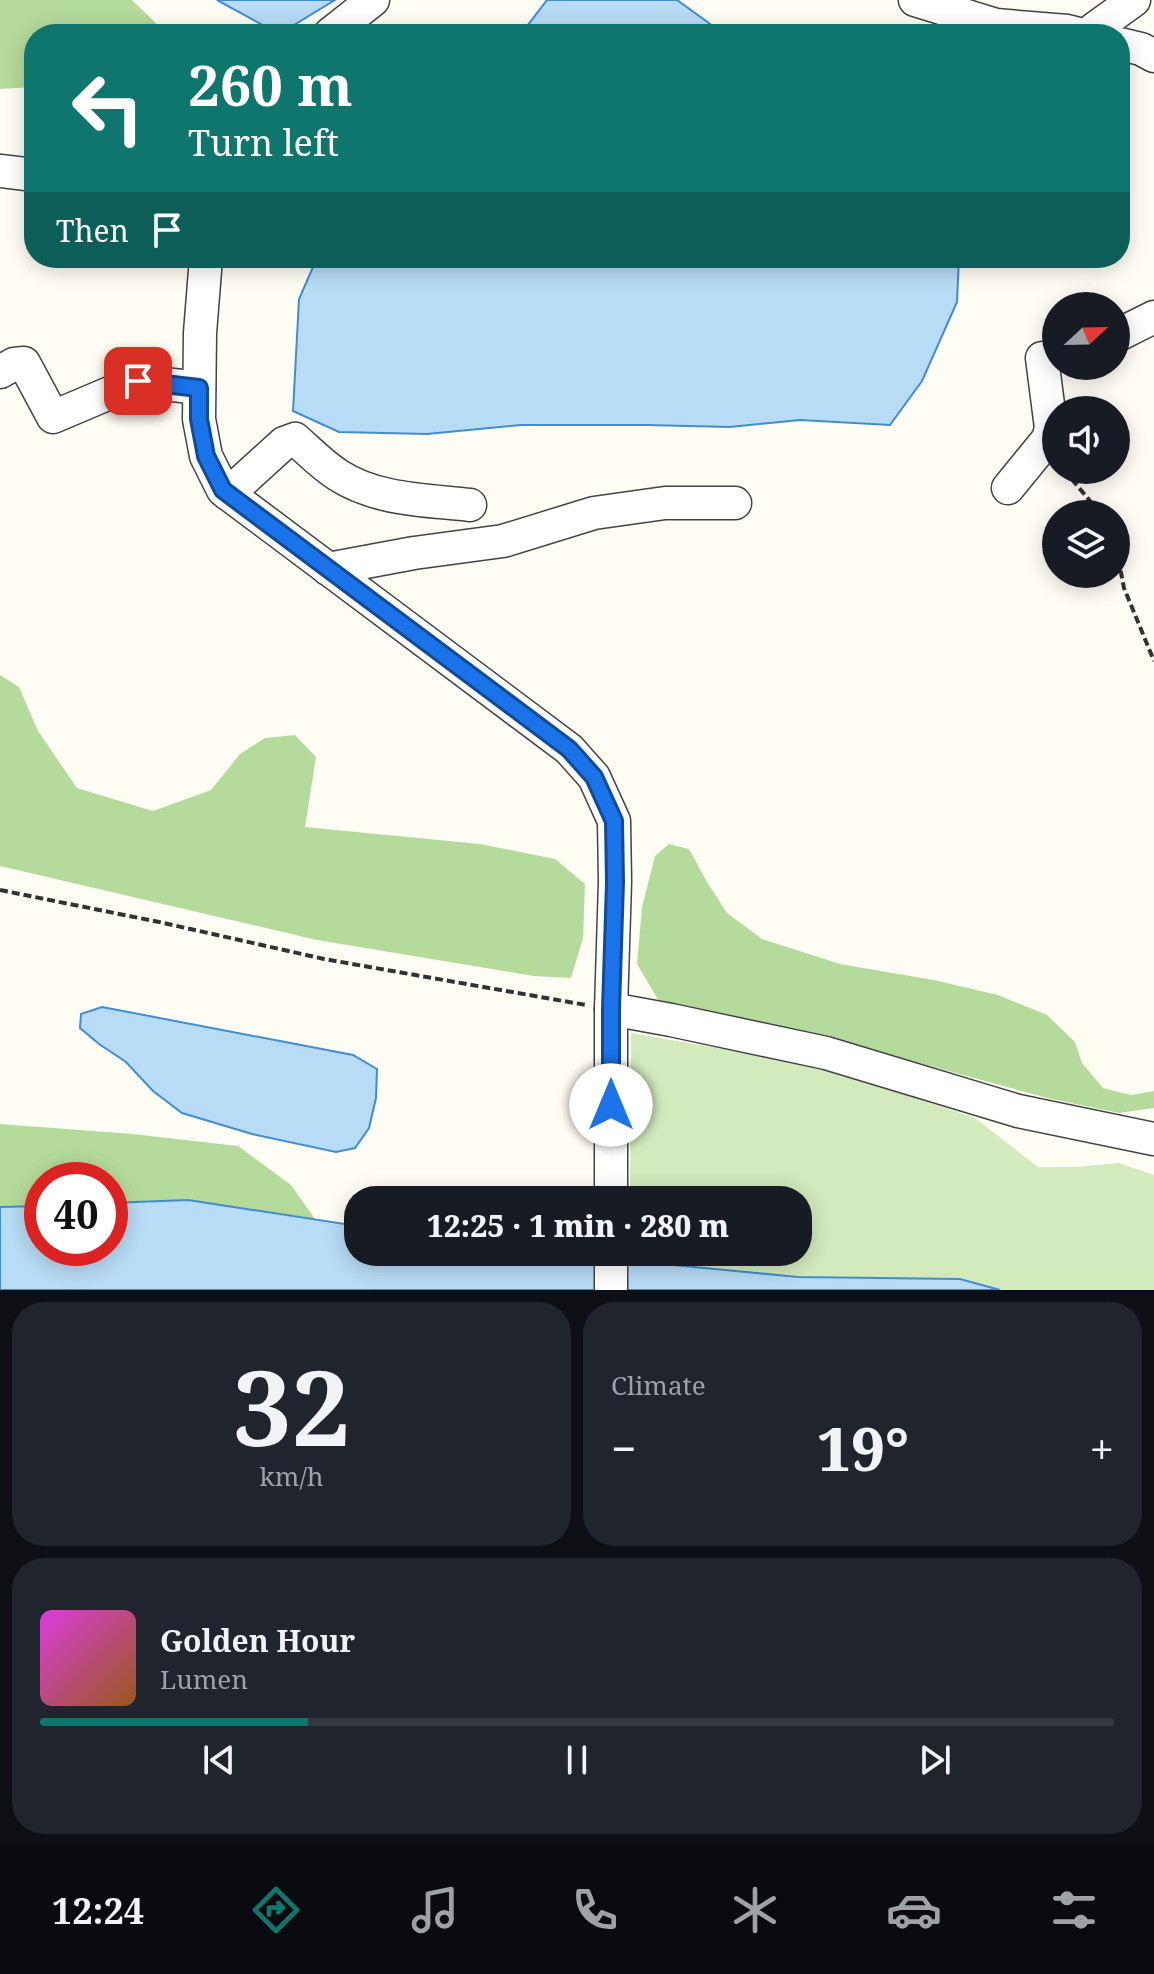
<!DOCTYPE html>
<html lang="en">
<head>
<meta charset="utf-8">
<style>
	:root { --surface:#171b24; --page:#20242c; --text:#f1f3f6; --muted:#9ea1a6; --line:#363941; --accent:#0f766e }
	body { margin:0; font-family:"Noto Serif",serif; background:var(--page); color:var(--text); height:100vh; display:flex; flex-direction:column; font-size:30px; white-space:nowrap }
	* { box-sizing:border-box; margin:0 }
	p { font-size:26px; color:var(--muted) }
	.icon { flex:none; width:44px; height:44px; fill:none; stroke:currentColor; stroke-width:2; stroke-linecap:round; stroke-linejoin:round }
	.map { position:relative; height:1290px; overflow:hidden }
	.details { display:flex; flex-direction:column; gap:12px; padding:12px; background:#0d0f14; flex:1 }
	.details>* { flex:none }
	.banner { position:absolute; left:24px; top:24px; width:1106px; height:244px; border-radius:32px; box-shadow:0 4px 20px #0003; background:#0f766e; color:#fff; overflow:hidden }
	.needle { width:52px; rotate:68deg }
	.tools { position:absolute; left:1042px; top:292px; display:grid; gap:16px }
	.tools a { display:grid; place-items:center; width:88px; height:88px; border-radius:50%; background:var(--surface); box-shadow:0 4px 20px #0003; font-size:40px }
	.speed { position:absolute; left:24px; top:1162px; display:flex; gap:16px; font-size:40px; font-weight:700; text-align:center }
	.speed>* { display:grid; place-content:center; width:104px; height:104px; border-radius:50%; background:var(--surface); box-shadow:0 4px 20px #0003; line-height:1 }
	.speed .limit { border:12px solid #d22; background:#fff; color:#111 }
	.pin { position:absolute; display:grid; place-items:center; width:68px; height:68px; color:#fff; margin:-34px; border-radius:16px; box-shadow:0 4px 12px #0006 }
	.me { position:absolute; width:88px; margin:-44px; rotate:0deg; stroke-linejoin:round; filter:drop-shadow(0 0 6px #0008) }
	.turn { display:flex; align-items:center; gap:28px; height:168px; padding:0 32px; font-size:36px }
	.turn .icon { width:104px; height:104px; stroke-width:2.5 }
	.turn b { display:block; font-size:56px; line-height:68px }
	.then { display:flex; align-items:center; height:76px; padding:0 32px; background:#0003; gap:16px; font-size:30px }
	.big { font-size:60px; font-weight:800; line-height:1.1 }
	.details .tile { flex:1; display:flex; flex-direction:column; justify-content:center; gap:12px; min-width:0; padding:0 28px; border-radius:32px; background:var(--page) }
	.details .dial { align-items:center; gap:0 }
	.dial b { font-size:104px; line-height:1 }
	.song { display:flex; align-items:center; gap:24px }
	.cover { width:96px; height:96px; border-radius:12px; background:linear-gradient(135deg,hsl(300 70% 55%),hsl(30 70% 35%)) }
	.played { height:8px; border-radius:4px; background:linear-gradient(90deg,var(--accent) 25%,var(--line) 25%) }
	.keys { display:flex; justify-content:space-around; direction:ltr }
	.heat { display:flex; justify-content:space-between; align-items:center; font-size:44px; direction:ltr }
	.details .tiles { flex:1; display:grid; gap:12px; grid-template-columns:1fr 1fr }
	.tile:last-child { grid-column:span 2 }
	.trip { position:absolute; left:344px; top:1186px; width:468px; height:80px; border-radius:32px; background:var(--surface); box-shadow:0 4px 20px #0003; font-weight:800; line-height:80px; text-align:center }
	.tab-bar { display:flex; height:128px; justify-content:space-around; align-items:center; background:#090b0e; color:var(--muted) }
	.tab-bar .icon { width:56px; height:56px }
	.tab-bar .on { color:var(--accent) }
	.tab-bar b { font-size:36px; color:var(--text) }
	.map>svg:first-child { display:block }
	.green { fill:#d2eabc }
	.forest { fill:#b5db9c }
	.water { fill:#b8dcf6; stroke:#408ecd; stroke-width:2 }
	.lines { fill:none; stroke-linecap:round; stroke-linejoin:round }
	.minor-casing { stroke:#434343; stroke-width:35 }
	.path { stroke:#323232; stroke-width:4; stroke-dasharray:8 4; stroke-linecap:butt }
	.minor { stroke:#fff; stroke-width:32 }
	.route-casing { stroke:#114b97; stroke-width:20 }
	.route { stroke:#1a73e8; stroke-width:14 }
</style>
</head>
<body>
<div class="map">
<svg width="1154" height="1290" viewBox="0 0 1154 1290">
	<rect width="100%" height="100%" fill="#fffdf4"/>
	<path class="green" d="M 631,1033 L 816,1065 L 975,1118 L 1038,1167 L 1076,1167 L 1119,1163 L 1154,1175 L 1154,1290 L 1000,1290 L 960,1279 L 798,1277 L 629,1261 L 629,1252 L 798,1252 L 798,1200 L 630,1200 Z"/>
	<g class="forest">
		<path d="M 0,0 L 132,0 L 167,34 L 34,34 L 34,87 L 0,89 Z"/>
		<path d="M 0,675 L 19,687 L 38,731 L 77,788 L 153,811 L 211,790 L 240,754 L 265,738 L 295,735 L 316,757 L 305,827 L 480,844 L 555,859 L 585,884 L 583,938 L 571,978 L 534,976 L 317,940 L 0,866 Z"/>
		<path d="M 669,844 L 689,849 L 707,882 L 727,913 L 762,939 L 840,964 L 934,980 L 998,995 L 1047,1015 L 1075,1042 L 1082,1063 L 1103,1088 L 1131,1095 L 1154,1091 L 1154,1108 L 1119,1113 L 1047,1098 L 820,1036 L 660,1003 L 637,964 L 642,907 L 655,856 Z"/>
		<path d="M 0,1124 L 133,1134 L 238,1146 L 291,1185 L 315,1219 L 188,1200 L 110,1203 L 110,1180 L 42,1180 L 42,1206 L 0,1207 Z"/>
	</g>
	<g class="water">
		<path d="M 217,0 L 335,0 L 279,34 Z"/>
		<path d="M 547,0 L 677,0 L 724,34 L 521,34 Z"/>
		<path d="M 317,258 L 959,258 L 957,302 L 922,381 L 890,425 L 800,420 L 730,427 L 646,425 L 521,425 L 427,434 L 339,432 L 293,411 L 299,299 Z"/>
		<path d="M 102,1007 L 353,1055 L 377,1069 L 376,1098 L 369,1128 L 355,1148 L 336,1152 L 252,1134 L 182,1113 L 153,1091 L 126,1062 L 99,1044 L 80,1028 L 81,1014 Z"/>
		<path d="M 188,1200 L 358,1226 L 358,1252 L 538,1252 L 798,1277 L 960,1279 L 1000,1290 L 0,1290 L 0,1207 L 42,1206 L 42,1248 L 110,1248 L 110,1203 Z"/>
	</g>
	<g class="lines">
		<defs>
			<g id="minor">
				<path d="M 915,0 L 996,25 L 1067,31 L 1079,34"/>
				<path d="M 330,34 L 373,0"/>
				<path d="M 1092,34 L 1094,29 L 1134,0"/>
				<path d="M 1120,44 L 1141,49 L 1154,56"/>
				<path d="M 0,171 L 34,175"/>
				<path d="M 206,258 L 200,333 L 199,419 L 206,456 L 223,490 L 569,749 L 594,777 L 614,821 L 615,882 L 611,1009 L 611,1200"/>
				<path d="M 1116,336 L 1154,317"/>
				<path d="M 0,372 L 14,364 L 24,363 L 53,417 L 138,381 L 199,388"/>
				<path d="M 1008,488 L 1048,439 L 1051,428 L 1042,358"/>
				<path d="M 228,494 L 284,443 L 295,439 C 309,451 322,465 338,475 C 376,500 426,500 470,505"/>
				<path d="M 328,569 L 414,553 L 503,541 L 594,513 L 665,503 L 735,503"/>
				<path d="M 611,1009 L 671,1020 L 826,1053 L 1018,1111 L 1154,1139"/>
				<path d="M 611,1252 L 611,1290"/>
			</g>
		</defs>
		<use href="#minor" class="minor-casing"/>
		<g class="path">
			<path d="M 1064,470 L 1101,514"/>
			<path d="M 1116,547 L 1124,588 L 1154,661"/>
			<path d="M 0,890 L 159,922 L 324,959 L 586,1005"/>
		</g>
		<use href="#minor" class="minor"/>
	</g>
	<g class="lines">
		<defs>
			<path id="route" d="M 138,381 L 199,388 L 199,419 L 206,456 L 223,490 L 569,749 L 594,777 L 614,821 L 615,882 L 611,1009 L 611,1105"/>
		</defs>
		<use href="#route" class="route-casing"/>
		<use href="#route" class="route"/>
	</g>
</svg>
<div class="tools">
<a><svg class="needle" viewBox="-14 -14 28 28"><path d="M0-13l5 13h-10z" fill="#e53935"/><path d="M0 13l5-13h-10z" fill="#9ea1a6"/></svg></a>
<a><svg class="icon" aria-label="sound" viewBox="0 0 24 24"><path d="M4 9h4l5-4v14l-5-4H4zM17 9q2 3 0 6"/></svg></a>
<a><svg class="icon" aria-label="layers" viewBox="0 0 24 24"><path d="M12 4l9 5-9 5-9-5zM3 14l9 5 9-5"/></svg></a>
</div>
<div class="speed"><div class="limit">40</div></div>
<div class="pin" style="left:138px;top:381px;background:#d93025"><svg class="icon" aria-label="arrive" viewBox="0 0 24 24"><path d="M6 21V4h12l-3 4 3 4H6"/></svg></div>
<svg class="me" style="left:611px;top:1105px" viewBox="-20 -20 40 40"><circle r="19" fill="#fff"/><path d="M0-13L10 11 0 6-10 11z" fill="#1a73e8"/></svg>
<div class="trip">12:25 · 1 min · 280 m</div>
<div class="banner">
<div class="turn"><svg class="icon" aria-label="left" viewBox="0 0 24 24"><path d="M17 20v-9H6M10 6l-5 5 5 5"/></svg><div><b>260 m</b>Turn left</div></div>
<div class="then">Then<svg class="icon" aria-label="arrive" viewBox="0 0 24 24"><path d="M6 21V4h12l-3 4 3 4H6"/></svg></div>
</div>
</div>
<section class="details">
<div class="tiles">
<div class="tile dial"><b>32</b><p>km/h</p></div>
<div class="tile"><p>Climate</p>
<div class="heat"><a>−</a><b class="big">19°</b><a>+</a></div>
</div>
<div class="tile">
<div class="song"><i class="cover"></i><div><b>Golden Hour</b><p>Lumen</p></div></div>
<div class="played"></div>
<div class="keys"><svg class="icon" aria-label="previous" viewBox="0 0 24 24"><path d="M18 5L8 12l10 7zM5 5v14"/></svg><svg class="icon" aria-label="pause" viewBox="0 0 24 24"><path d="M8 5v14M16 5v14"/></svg><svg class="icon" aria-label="next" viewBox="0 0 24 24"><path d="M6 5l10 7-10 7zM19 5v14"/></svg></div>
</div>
</div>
</section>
<nav class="tab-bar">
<b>12:24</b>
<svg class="icon on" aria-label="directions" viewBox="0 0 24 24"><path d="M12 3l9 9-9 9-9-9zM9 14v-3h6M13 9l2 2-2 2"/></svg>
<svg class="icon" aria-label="music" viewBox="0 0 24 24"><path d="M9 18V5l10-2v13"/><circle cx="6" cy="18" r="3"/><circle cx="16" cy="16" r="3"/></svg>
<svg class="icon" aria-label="phone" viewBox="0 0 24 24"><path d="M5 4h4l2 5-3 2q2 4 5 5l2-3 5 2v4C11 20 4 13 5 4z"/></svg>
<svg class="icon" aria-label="climate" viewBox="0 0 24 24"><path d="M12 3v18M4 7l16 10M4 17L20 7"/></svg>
<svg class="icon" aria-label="car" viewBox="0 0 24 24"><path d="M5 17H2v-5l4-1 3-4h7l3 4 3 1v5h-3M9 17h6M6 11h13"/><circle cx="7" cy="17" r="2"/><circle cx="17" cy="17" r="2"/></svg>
<svg class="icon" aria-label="filters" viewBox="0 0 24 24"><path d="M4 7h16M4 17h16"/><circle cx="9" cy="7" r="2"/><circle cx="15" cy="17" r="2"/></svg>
</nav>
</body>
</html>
